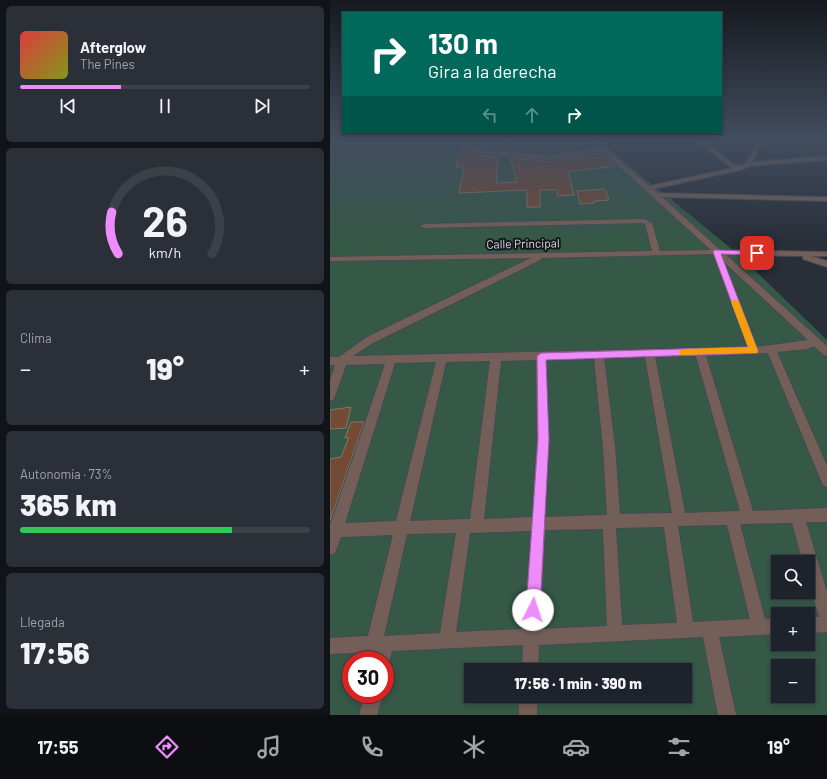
<!DOCTYPE html>
<html lang="es">
<head>
<meta charset="utf-8">
<style>
	:root { --surface:#1e232b; --page:#2b2f37; --text:#f1f3f6; --muted:#a1a4a9; --line:#3c4047; --accent:#ed8cfa }
	body { margin:0; font-family:Barlow,sans-serif; background:var(--page); color:var(--text); height:100vh; display:flex; flex-direction:column; font-size:15px; white-space:nowrap }
	* { box-sizing:border-box; margin:0 }
	p { font-size:13px; color:var(--muted) }
	.icon { flex:none; width:22px; height:22px; fill:none; stroke:currentColor; stroke-width:2; stroke-linecap:round; stroke-linejoin:round }
	.map { position:relative; flex:1; overflow:hidden }
	.drawer { display:flex; flex-direction:column; gap:6px; padding:6px; background:#101318; width:330px }
	.drawer>* { flex:none }
	.hud { position:absolute; left:12px; top:12px; width:380px; height:122px; border-radius:0px; box-shadow:0 2px 6px #0003,0 0 0 1px var(--line); background:#00695c; color:#fff; overflow:hidden }
	.controls { position:absolute; left:441px; top:555px; display:grid; gap:8px }
	.controls a { display:grid; place-items:center; width:44px; height:44px; border-radius:0px; background:var(--surface); box-shadow:0 2px 6px #0003,0 0 0 1px var(--line); font-size:20px }
	.speed { position:absolute; left:12px; top:651px; display:flex; gap:8px; font-size:20px; font-weight:700; text-align:center }
	.speed>* { display:grid; place-content:center; width:52px; height:52px; border-radius:50%; background:var(--surface); box-shadow:0 2px 6px #0003,0 0 0 1px var(--line); line-height:1 }
	.speed .limit { border:6px solid #d22; background:#fff; color:#111 }
	.pin { position:absolute; display:grid; place-items:center; width:34px; height:34px; color:#fff; margin:-17px; border-radius:8px; box-shadow:0 2px 6px #0006 }
	.me { position:absolute; width:44px; margin:-22px; rotate:4deg; stroke-linejoin:round; filter:drop-shadow(0 0 3px #0008) }
	.turn { display:flex; align-items:center; gap:14px; height:84px; padding:0 20px; font-size:18px }
	.turn .icon { width:52px; height:52px; stroke-width:2.5 }
	.turn b { display:block; font-size:28px; line-height:34px }
	.lanes { display:flex; align-items:center; height:38px; padding:0 20px; background:#0003; justify-content:center; gap:20px; direction:ltr }
	.lanes .off { opacity:.35 }
	.big { font-size:30px; font-weight:800; line-height:1.1 }
	.drawer .widget { flex:1; display:flex; flex-direction:column; justify-content:center; gap:6px; min-width:0; padding:0 14px; border-radius:6px; background:var(--page) }
	.drawer .dial { align-items:center; gap:0 }
	.dial svg { height:104px; overflow:visible; fill:none; stroke:var(--line); stroke-width:7; stroke-linecap:round; text-anchor:middle }
	.dial text { fill:var(--text); stroke:none }
	.song { display:flex; align-items:center; gap:12px }
	.cover { width:48px; height:48px; border-radius:6px; background:linear-gradient(135deg,hsl(0 70% 55%),hsl(70 70% 35%)) }
	.played { height:4px; border-radius:2px; background:linear-gradient(90deg,var(--accent) 35%,var(--line) 35%) }
	.keys { display:flex; justify-content:space-around; direction:ltr }
	.heat { display:flex; justify-content:space-between; align-items:center; font-size:22px; direction:ltr }
	.charge { height:6px; border-radius:3px; background:linear-gradient(90deg,#34c759 73%,var(--line) 0) }
	.trip { position:absolute; left:134px; top:663px; width:228px; height:40px; border-radius:0px; background:var(--surface); box-shadow:0 2px 6px #0003,0 0 0 1px var(--line); font-weight:800; line-height:40px; text-align:center }
	.tabs { display:flex; height:64px; justify-content:space-around; align-items:center; background:#0c0e11; color:var(--muted) }
	.tabs .icon { width:28px; height:28px }
	.tabs .current { color:var(--accent) }
	.tabs b { font-size:18px; color:var(--text) }
	main { display:flex; flex:1; min-height:0 }
	.map>svg:first-child { display:block }
	.green { fill:#355847; fill-rule:evenodd }
	.building { fill:#734a33; stroke:#85776f }
	.lines { fill:none; stroke-linecap:round; stroke-linejoin:round }
	.minor-casing { stroke:#444b54; stroke-width:2 }
	.minor { fill:#745f58; fill-rule:evenodd }
	.route { fill:#ed8cfa; stroke:#9a5ba2 }
	.slow { fill:#f59e0b }
	.labels { text-anchor:middle; stroke-width:4; stroke-linejoin:round; paint-order:stroke }
	.far-street-label { font-size:12px; fill:#d9dde4; stroke:#14171b }
</style>
</head>
<body>
<main>
<section class="drawer">
<div class="widget">
<div class="song"><i class="cover"></i><div><b>Afterglow</b><p>The Pines</p></div></div>
<div class="played"></div>
<div class="keys"><svg class="icon" aria-label="previous" viewBox="0 0 24 24"><path d="M18 5L8 12l10 7zM5 5v14"/></svg><svg class="icon" aria-label="pause" viewBox="0 0 24 24"><path d="M8 5v14M16 5v14"/></svg><svg class="icon" aria-label="next" viewBox="0 0 24 24"><path d="M6 5l10 7-10 7zM19 5v14"/></svg></div>
</div>
<div class="widget dial"><svg viewBox="0 0 100 80">
<path d="M14 69A42 42 0 1 1 86 69"/>
<path d="M14 69A42 42 0 0 1 9 37" stroke="#ed8cfa"/>
<text x="50" y="56" font-size="32" font-weight="700">26</text>
<text x="50" y="72" font-size="11">km/h</text>
</svg></div>
<div class="widget"><p>Clima</p>
<div class="heat"><a>−</a><b class="big">19°</b><a>+</a></div>
</div>
<div class="widget"><p>Autonomía · 73%</p><b class="big">365 km</b><div class="charge"></div></div>
<div class="widget"><p>Llegada</p><b class="big">17:56</b></div>
</section>
<div class="map">
<svg width="497" height="715" viewBox="0 0 497 715">
	<rect width="100%" height="100%" fill="#282f39"/>
	<path class="green" d="M 0,139 L 267,139 L 337,197 L 344,197 L 342,200 L 410,256 L 497,340 L 497,715 L 0,715 ZM 448,562 L 478,562 L 478,592 L 448,592 ZM 448,614 L 478,614 L 478,644 L 448,644 ZM 21,660 L 55,660 L 55,694 L 21,694 ZM 448,666 L 478,666 L 478,696 L 448,696 ZM 141,670 L 355,670 L 355,696 L 141,696 Z"/>
	<g class="building">
		<path d="M 138,139 L 159,139 L 156,149 L 142,148 L 137,145 Z"/>
		<path d="M 131,151 L 142,154 L 168,158 L 166,183 L 187,182 L 180,158 L 218,161 L 270,153 L 273,154 L 285,166 L 238,172 L 244,195 L 228,196 L 227,190 L 210,190 L 210,207 L 197,207 L 197,190 L 129,193 L 134,167 L 126,167 L 128,154 Z"/>
		<path d="M 275,189 L 279,200 L 264,201 L 264,203 L 250,204 L 247,191 Z"/>
		<path d="M 21,407 L 16,428 L 0,429 L 0,410 Z"/>
		<path d="M 21,422 L 34,422 L 0,521 L 0,459 L 11,457 L 19,437 L 15,438 Z"/>
	</g>
	<g class="lines">
		<defs>
			<g id="minor">
				<path d="M 5,139 L 12,139 L 0,147 L 0,143 Z"/>
				<path d="M 131,139 L 137,139 L 135,146 L 142,149 L 218,156 L 269,148 L 260,139 L 266,139 L 319,186 L 403,168 L 399,166 L 365,139 L 371,139 L 403,164 L 411,166 L 416,163 L 429,139 L 434,139 L 422,162 L 497,156 L 497,160 L 420,166 L 411,170 L 323,189 L 328,193 L 497,197 L 497,201 L 332,197 L 390,250 L 497,252 L 497,256 L 481,256 L 497,261 L 497,267 L 473,259 L 473,256 L 396,255 L 497,346 L 497,356 L 494,355 L 484,346 L 477,349 L 447,352 L 497,466 L 497,487 L 493,485 L 438,353 L 376,356 L 423,511 L 497,508 L 497,522 L 476,522 L 497,592 L 497,632 L 478,633 L 478,617 L 489,617 L 478,578 L 478,562 L 473,562 L 462,523 L 410,524 L 435,619 L 448,618 L 448,634 L 389,637 L 406,715 L 388,715 L 373,637 L 209,645 L 208,670 L 192,670 L 193,645 L 62,651 L 58,666 L 55,667 L 55,660 L 44,660 L 46,652 L 0,654 L 0,638 L 38,636 L 63,535 L 11,537 L 5,553 L 0,555 L 0,523 L 1,523 L 55,364 L 16,365 L 5,396 L 4,399 L 0,401 L 0,380 L 5,365 L 0,365 L 0,357 L 9,357 L 37,337 L 201,258 L 0,261 L 0,257 L 322,251 L 315,224 L 313,223 L 94,228 L 90,226 L 94,224 L 314,219 L 322,223 L 330,251 L 381,250 L 272,151 L 218,160 L 142,153 L 132,150 L 129,146 ZM 383,254 L 418,347 L 23,356 L 43,343 L 210,260 L 211,258 ZM 394,262 L 478,340 L 427,347 ZM 366,356 L 410,511 L 355,513 L 325,357 ZM 315,357 L 342,513 L 290,514 L 285,447 L 274,358 ZM 264,359 L 273,447 L 277,515 L 215,517 L 219,439 L 216,360 ZM 206,360 L 207,439 L 202,517 L 154,519 L 171,361 ZM 160,361 L 140,519 L 80,521 L 116,362 ZM 106,362 L 66,521 L 15,523 L 65,363 ZM 397,525 L 420,619 L 363,622 L 348,526 ZM 334,527 L 347,623 L 292,625 L 286,528 ZM 273,529 L 277,626 L 210,629 L 215,530 ZM 201,531 L 194,629 L 126,632 L 140,533 ZM 126,533 L 110,633 L 54,636 L 77,534 Z"/>
				<path d="M 35,694 L 53,694 L 47,715 L 29,715 Z"/>
				<rect x="189" y="696" width="18" height="19"/>
			</g>
		</defs>
		<use href="#minor" class="minor-casing"/>
		<use href="#minor" class="minor"/>
	</g>
	<linearGradient id="sky" x2="0" y2="1"><stop stop-color="#161a1f"/><stop offset="0.58" stop-color="#424d5f"/><stop offset="1" stop-color="#424d5f" stop-opacity="0"/></linearGradient>
	<rect width="497" height="240" fill="url(#sky)"/>
	<path class="route" d="M 384,250 L 427,251 L 431,253 L 427,255 L 391,254 L 428,351 L 427,353 L 216,360 L 219,439 L 210,610 L 208,615 L 203,617 L 198,615 L 196,610 L 208,439 L 207,356 L 211,353 L 418,347 L 383,252 Z"/>
	<path class="slow" d="M 405,299 L 409,302 L 428,351 L 427,353 L 350,355 L 349,352 L 350,350 L 353,349 L 418,347 L 401,302 Z"/>
	<g class="labels">
		<g class="far-street-label">
			<text transform="translate(193 244) rotate(-1)" y="4">Calle Principal</text>
		</g>
	</g>
</svg>
<div class="controls">
<a><svg class="icon" aria-label="search" viewBox="0 0 24 24"><circle cx="10" cy="10" r="6"/><path d="M15 15l6 6"/></svg></a>
<a>+</a>
<a>−</a>
</div>
<div class="speed"><div class="limit">30</div></div>
<div class="pin" style="left:427px;top:253px;background:#d93025"><svg class="icon" aria-label="arrive" viewBox="0 0 24 24"><path d="M6 21V4h12l-3 4 3 4H6"/></svg></div>
<svg class="me" style="left:203px;top:610px" viewBox="-20 -20 40 40"><circle r="19" fill="#fff"/><path d="M0-13L10 11 0 6-10 11z" fill="#ed8cfa"/></svg>
<div class="trip">17:56 · 1 min · 390 m</div>
<div class="hud">
<div class="turn"><svg class="icon" aria-label="right" viewBox="0 0 24 24"><path d="M7 20v-9h11M14 6l5 5-5 5"/></svg><div><b>130 m</b>Gira a la derecha</div></div>
<div class="lanes"><svg class="icon off" aria-label="left" viewBox="0 0 24 24"><path d="M17 20v-9H6M10 6l-5 5 5 5"/></svg><svg class="icon off" aria-label="ahead" viewBox="0 0 24 24"><path d="M12 20V5M6 11l6-6 6 6"/></svg><svg class="icon" aria-label="right" viewBox="0 0 24 24"><path d="M7 20v-9h11M14 6l5 5-5 5"/></svg></div>
</div>
</div>
</main>
<nav class="tabs">
<b>17:55</b>
<svg class="icon current" aria-label="directions" viewBox="0 0 24 24"><path d="M12 3l9 9-9 9-9-9zM9 14v-3h6M13 9l2 2-2 2"/></svg>
<svg class="icon" aria-label="music" viewBox="0 0 24 24"><path d="M9 18V5l10-2v13"/><circle cx="6" cy="18" r="3"/><circle cx="16" cy="16" r="3"/></svg>
<svg class="icon" aria-label="phone" viewBox="0 0 24 24"><path d="M5 4h4l2 5-3 2q2 4 5 5l2-3 5 2v4C11 20 4 13 5 4z"/></svg>
<svg class="icon" aria-label="climate" viewBox="0 0 24 24"><path d="M12 3v18M4 7l16 10M4 17L20 7"/></svg>
<svg class="icon" aria-label="car" viewBox="0 0 24 24"><path d="M5 17H2v-5l4-1 3-4h7l3 4 3 1v5h-3M9 17h6M6 11h13"/><circle cx="7" cy="17" r="2"/><circle cx="17" cy="17" r="2"/></svg>
<svg class="icon" aria-label="filters" viewBox="0 0 24 24"><path d="M4 7h16M4 17h16"/><circle cx="9" cy="7" r="2"/><circle cx="15" cy="17" r="2"/></svg>
<b>19°</b>
</nav>
</body>
</html>
